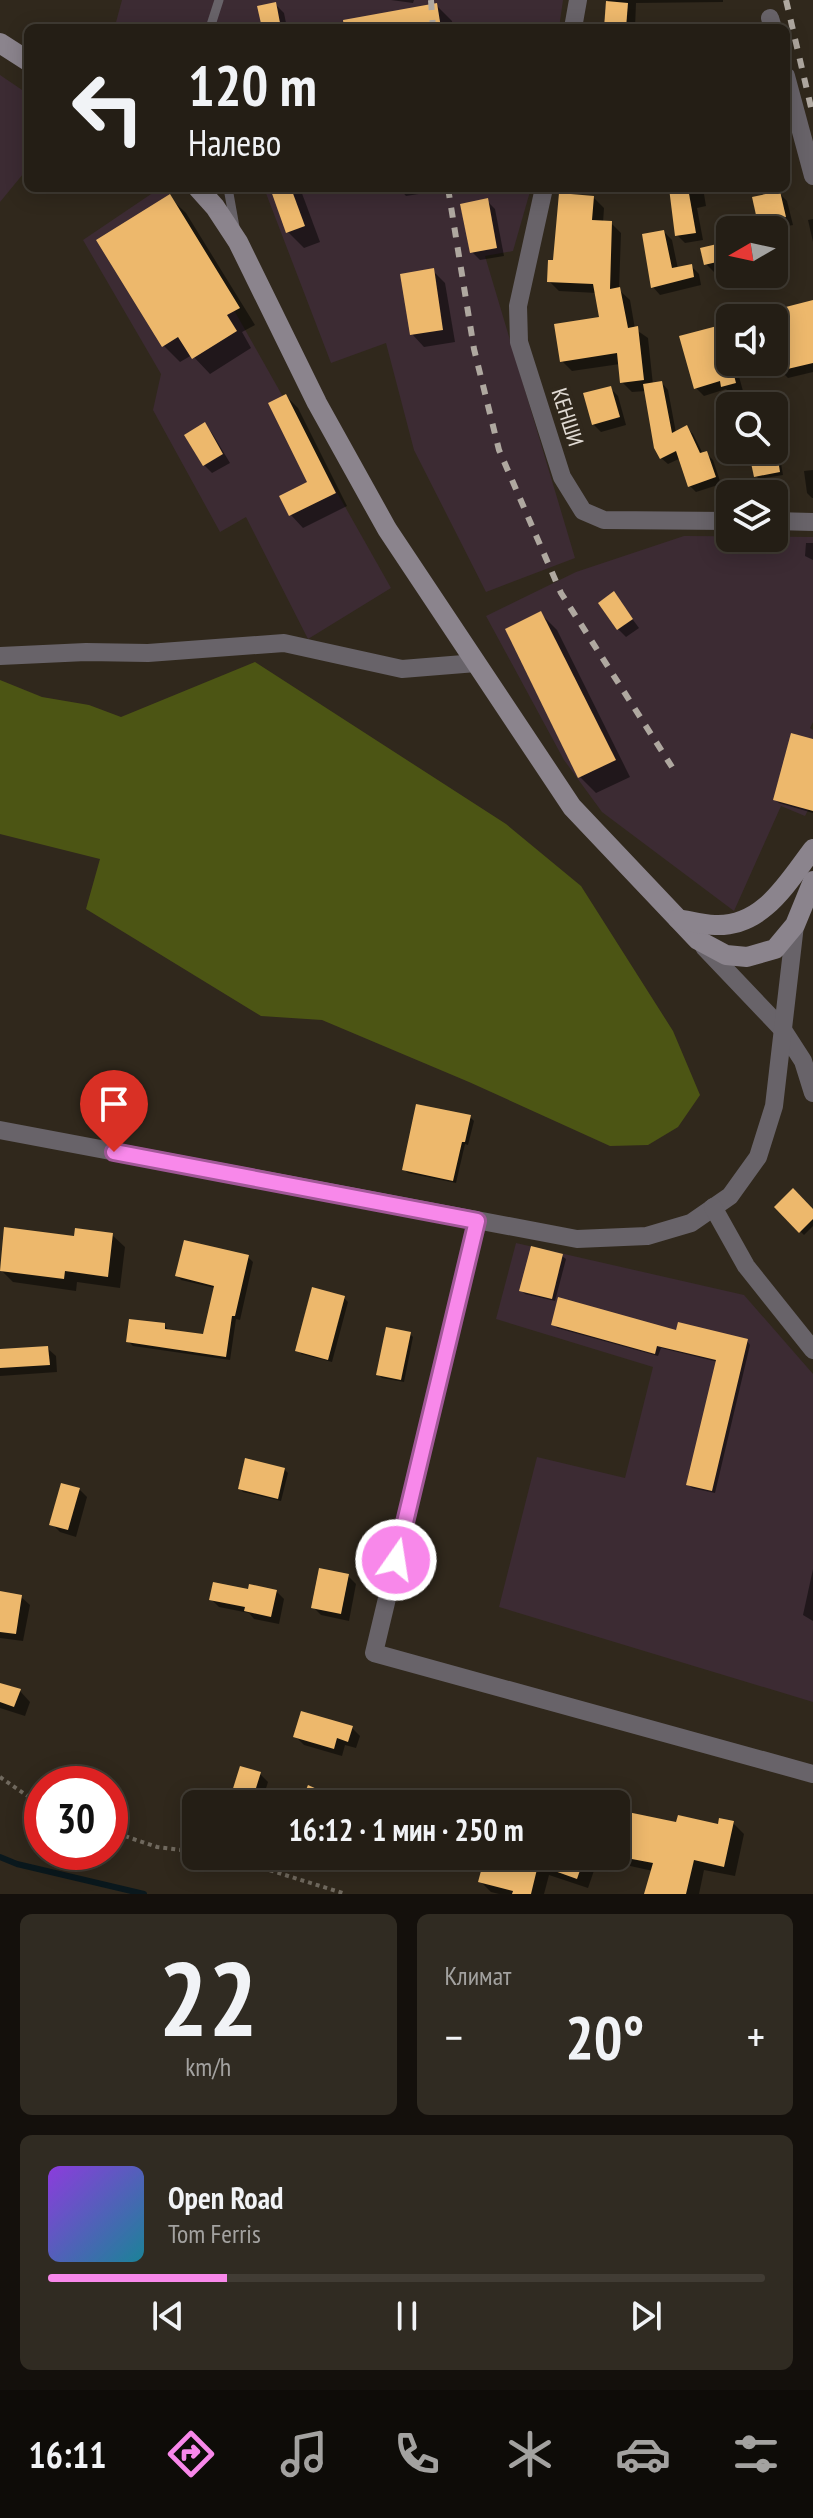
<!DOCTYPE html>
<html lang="ru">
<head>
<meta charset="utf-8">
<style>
	:root { --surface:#241e15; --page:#302b22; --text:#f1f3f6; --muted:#a3a2a0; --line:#413c34; --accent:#f888ea }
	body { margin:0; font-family:"PT Sans Narrow",sans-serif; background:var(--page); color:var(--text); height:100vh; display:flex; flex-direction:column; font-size:30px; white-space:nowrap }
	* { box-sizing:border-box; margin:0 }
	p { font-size:26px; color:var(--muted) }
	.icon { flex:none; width:44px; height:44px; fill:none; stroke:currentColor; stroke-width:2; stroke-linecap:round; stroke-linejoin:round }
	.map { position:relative; height:1894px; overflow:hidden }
	.side { display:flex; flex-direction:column; gap:20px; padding:20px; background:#14100c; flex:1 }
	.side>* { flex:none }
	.guide { position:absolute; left:24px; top:24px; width:766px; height:168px; border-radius:12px; box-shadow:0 4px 20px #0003,0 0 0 2px var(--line); background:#241e15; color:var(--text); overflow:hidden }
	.needle { width:52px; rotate:261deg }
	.buttons { position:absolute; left:716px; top:216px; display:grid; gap:16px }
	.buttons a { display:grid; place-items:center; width:72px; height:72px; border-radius:12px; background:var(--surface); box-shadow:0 4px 20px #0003,0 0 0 2px var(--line); font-size:40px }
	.speed { position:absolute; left:24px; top:1766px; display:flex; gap:16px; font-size:40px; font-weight:700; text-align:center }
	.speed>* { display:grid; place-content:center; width:104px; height:104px; border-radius:50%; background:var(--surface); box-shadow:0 4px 20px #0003,0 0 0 2px var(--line); line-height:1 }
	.speed .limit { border:12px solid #d22; background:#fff; color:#111 }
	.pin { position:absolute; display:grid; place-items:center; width:68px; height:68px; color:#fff; margin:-82px -34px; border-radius:50% 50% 50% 0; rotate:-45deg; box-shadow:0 0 8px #0007 }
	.pin .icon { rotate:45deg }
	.me { position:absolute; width:88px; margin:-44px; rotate:13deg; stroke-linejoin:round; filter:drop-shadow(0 0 6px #0008) }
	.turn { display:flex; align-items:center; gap:28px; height:168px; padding:0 32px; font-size:36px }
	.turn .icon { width:104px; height:104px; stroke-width:2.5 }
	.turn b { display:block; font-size:56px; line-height:68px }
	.big { font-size:60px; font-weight:600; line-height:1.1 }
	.side .card { flex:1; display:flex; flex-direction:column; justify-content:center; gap:12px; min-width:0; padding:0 28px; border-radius:12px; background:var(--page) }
	.side .dial { align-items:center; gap:0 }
	.dial b { font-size:104px; line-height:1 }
	.song { display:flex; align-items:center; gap:24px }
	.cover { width:96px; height:96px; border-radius:12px; background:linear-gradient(135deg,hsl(270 70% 55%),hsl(190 70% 35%)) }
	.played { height:8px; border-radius:4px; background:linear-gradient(90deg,var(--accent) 25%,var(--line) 25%) }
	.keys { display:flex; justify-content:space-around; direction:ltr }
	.heat { display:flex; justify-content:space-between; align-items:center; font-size:44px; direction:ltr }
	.side .tiles { flex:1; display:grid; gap:20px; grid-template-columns:1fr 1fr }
	.card:last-child { grid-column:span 2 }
	.trip { position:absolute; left:182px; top:1790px; width:448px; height:80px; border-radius:12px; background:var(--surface); box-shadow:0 4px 20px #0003,0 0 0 2px var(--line); font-weight:600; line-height:80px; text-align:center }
	.menu { display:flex; height:128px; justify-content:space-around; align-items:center; background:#0e0c08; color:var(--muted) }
	.menu .icon { width:56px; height:56px }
	.menu .current { color:var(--accent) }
	.menu b { font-size:36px; color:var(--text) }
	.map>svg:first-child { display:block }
	.industrial { fill:#3c2b33 }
	.green { fill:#4c5514 }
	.shadow { fill:#0007 }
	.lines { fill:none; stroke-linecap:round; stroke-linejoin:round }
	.stream { stroke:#0a181d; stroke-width:6 }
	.building { fill:#edb86c }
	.path { stroke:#70695e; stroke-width:4; stroke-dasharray:4 4; stroke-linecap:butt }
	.lane { stroke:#686369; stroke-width:9 }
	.street { stroke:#686369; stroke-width:18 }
	.secondary { stroke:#8b848d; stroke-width:20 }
	.rail { stroke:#afa8a0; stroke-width:6; stroke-dasharray:10 10; stroke-linecap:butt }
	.route-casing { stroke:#a15898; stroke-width:20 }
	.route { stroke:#f888ea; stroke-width:14 }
	.labels { text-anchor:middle; stroke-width:8; stroke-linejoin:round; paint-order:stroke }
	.street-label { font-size:22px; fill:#e1dbd4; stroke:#30281c }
</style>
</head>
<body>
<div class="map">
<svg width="813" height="1894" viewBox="0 0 813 1894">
	<rect width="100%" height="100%" fill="#30281c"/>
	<g class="industrial">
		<path d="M 122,0 L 563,0 L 559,28 L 118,28 L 115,26 Z"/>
		<path d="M 0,75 L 28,94 L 28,168 L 0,202 Z"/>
		<path d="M 160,188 L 165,188 L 391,588 L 308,639 L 246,517 L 220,532 L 153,410 L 161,374 L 83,240 Z"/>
		<path d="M 264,188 L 531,188 L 513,251 L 485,256 L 575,558 L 486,592 L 414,450 L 386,343 L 331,363 Z"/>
		<path d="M 684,536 L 813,537 L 813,722 L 810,728 L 813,730 L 813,800 L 805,816 L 781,806 L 734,911 L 602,812 L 564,760 L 486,616 L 576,572 Z"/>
		<path d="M 516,1243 L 744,1295 L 813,1374 L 813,1702 L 499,1607 L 537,1457 L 625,1478 L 653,1367 L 496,1319 Z"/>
	</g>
	<path class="green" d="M 255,662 L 506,824 L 581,886 L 673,1031 L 700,1095 L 678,1127 L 648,1145 L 610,1146 L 469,1082 L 322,1020 L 261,1016 L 86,909 L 100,859 L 0,834 L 0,680 L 42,697 L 89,705 L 121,717 Z"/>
	<g class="shadow">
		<path d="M 391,0 L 414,0 L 413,3 Z"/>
		<path d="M 608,0 L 723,0 L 723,2 L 636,3 L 635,28 L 606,28 Z"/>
		<path d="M 276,5 L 284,13 L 287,28 L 264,28 Z"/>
		<path d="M 436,5 L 452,21 L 453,28 L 308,28 Z"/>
		<path d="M 272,188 L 300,188 L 320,242 L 304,248 L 288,232 Z"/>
		<path d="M 399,188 L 456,188 L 406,196 Z"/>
		<path d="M 670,188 L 703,188 L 706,206 L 697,208 L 703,240 L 685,243 L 677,235 Z"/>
		<path d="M 779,193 L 787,201 L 793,225 L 767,230 L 760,223 Z"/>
		<path d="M 169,197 L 186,213 L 255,325 L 242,332 L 251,348 L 210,374 L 192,355 L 180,362 L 164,346 Z"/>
		<path d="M 594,198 L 604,208 L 603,223 L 611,223 L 621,233 L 619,290 L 630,300 L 635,329 L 648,338 L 653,385 L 662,383 L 668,390 L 676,433 L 687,428 L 693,434 L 703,454 L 706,453 L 713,460 L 721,484 L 696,492 L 689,485 L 681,458 L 668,464 L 661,458 L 646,391 L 632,392 L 622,382 L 620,364 L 572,371 L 562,361 L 602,318 L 597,293 L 559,291 L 549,281 L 555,262 Z"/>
		<path d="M 487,201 L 495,209 L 504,256 L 480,260 L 472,252 Z"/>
		<path d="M 813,219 L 813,242 L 808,220 Z"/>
		<path d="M 664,232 L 672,240 L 678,269 L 691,266 L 699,274 L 701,285 L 660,295 L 653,287 Z"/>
		<path d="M 730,243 L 730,268 L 714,272 L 706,264 Z"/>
		<path d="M 433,271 L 445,283 L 455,342 L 424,347 L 412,334 Z"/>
		<path d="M 813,302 L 813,372 L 788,378 L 780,370 L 774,339 L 774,318 L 766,318 L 765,315 Z"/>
		<path d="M 720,327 L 728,335 L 730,362 L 735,362 L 743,391 L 731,394 L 726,389 L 704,396 L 696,388 Z"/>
		<path d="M 610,388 L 618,396 L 626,425 L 601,432 L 593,424 Z"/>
		<path d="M 286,396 L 298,408 L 347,506 L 303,528 L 291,515 L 282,497 L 310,483 Z"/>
		<path d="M 205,425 L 212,433 L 230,463 L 212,473 L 204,465 Z"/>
		<path d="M 776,455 L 780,458 L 783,475 L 759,479 L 756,476 Z"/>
		<path d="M 813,470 L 813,498 L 812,498 L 807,493 L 804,471 Z"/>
		<path d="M 806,543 L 813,543 L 813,560 L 805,556 Z"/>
		<path d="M 614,594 L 639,628 L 626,637 L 618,629 Z"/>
		<path d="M 541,614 L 557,630 L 630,777 L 596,793 L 580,777 L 507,630 Z"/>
		<path d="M 813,741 L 813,813 L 779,803 L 775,800 Z"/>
		<path d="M 470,1117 L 474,1121 L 468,1145 L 465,1144 L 456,1183 L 408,1173 L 404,1169 Z"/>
		<path d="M 776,1207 L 813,1212 L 813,1226 L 804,1235 Z"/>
		<path d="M 112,1235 L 125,1247 L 120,1288 L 77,1282 L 76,1291 L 13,1282 L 1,1270 L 75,1238 Z"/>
		<path d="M 562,1256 L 566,1259 L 555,1301 L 525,1294 L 521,1290 Z"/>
		<path d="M 248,1257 L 253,1262 L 240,1320 L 236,1319 L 230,1360 L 133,1346 L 128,1341 L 164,1325 L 169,1330 L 204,1336 L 215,1288 L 181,1280 L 177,1275 Z"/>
		<path d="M 344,1298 L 348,1302 L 332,1362 L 301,1354 L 298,1350 Z"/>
		<path d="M 553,1324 L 678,1332 L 747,1341 L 750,1345 L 715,1493 L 692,1488 L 688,1484 L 718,1362 L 661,1348 L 658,1356 L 557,1328 Z"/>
		<path d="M 410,1334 L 413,1337 L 404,1382 L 382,1378 L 378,1374 Z"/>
		<path d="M 47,1348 L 56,1356 L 57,1372 L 0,1376 L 0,1351 Z"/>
		<path d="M 284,1469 L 288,1473 L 281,1501 L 243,1492 L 240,1488 Z"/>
		<path d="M 79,1489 L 87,1497 L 76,1537 L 60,1532 L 52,1524 Z"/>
		<path d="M 813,1569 L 813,1621 L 803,1615 Z"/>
		<path d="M 348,1576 L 356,1584 L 349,1621 L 321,1615 L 313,1607 Z"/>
		<path d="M 276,1591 L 284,1599 L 279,1624 L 254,1619 L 249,1613 L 219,1607 L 211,1599 L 249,1592 Z"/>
		<path d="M 0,1593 L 21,1597 L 30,1605 L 23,1641 L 0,1638 Z"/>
		<path d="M 0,1685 L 20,1691 L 30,1702 L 25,1716 L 0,1708 Z"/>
		<path d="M 352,1728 L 360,1736 L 356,1748 L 345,1745 L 342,1756 L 304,1745 L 296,1737 Z"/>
		<path d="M 260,1774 L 268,1782 L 261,1804 L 239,1804 L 232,1797 Z"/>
		<path d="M 452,1795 L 482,1804 L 450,1804 Z"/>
		<path d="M 620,1812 L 678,1824 L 719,1826 L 733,1823 L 744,1834 L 735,1876 L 704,1870 L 699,1894 L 646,1894 L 653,1871 L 598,1859 L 588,1888 L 549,1875 L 544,1894 L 499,1894 L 491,1892 L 480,1881 L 487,1856 L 616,1856 L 616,1830 Z"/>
	</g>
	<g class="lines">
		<path class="stream" d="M 0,1857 L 17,1864 L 144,1894"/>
	</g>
	<g class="building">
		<path d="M 606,1 L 628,3 L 626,28 L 604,28 Z"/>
		<path d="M 276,2 L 281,28 L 262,28 L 257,6 Z"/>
		<path d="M 437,3 L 441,28 L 344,28 L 343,20 Z"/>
		<path d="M 270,188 L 291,188 L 305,226 L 286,233 Z"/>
		<path d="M 669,188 L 688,188 L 696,233 L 675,236 Z"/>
		<path d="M 780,191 L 786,217 L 758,224 L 752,197 Z"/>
		<path d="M 559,193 L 594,196 L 592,220 L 612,221 L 610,289 L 620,287 L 628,328 L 638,326 L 644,380 L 620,383 L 617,353 L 560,362 L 554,324 L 599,317 L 593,284 L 547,282 L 548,260 L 553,260 Z"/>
		<path d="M 170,194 L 240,308 L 227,315 L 237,331 L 192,359 L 178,337 L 162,347 L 96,240 Z"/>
		<path d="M 488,198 L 497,248 L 470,253 L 460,204 Z"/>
		<path d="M 664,230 L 672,268 L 692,264 L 694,277 L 651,288 L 642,234 Z"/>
		<path d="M 730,241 L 730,259 L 704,265 L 700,248 Z"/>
		<path d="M 434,268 L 443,330 L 410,335 L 400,274 Z"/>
		<path d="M 813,300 L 813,363 L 779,371 L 774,349 L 774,310 Z"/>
		<path d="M 721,325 L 736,383 L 721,387 L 720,381 L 694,389 L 679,336 Z"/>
		<path d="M 662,381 L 672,433 L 687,425 L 700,453 L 707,451 L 716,477 L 688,487 L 676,451 L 660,459 L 654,448 L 643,384 Z"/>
		<path d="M 611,386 L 620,417 L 592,425 L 583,393 Z"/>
		<path d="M 286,394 L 336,493 L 289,516 L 279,496 L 307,482 L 268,403 Z"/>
		<path d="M 205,422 L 223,454 L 203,466 L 184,435 Z"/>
		<path d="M 777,453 L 780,472 L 754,477 L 750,458 Z"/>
		<path d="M 614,591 L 633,619 L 617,630 L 598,603 Z"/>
		<path d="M 541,611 L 616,760 L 578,778 L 505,629 Z"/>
		<path d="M 791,733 L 813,739 L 813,811 L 773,800 Z"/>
		<path d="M 416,1104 L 471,1115 L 465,1142 L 462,1142 L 453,1181 L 402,1170 Z"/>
		<path d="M 793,1188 L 813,1209 L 813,1219 L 799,1233 L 774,1207 Z"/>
		<path d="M 4,1227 L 74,1236 L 75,1228 L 113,1233 L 108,1277 L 65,1271 L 64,1279 L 0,1271 Z"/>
		<path d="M 184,1240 L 249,1255 L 235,1316 L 232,1316 L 226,1357 L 126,1342 L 129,1319 L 165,1323 L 165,1329 L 203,1334 L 214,1286 L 175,1276 Z"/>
		<path d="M 531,1246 L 563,1254 L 552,1299 L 519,1291 Z"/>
		<path d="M 312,1287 L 345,1296 L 328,1360 L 295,1351 Z"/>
		<path d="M 558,1297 L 676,1330 L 678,1322 L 748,1339 L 712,1491 L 686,1485 L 716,1360 L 657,1346 L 655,1354 L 551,1325 Z"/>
		<path d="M 386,1327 L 411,1332 L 401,1380 L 376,1375 Z"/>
		<path d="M 48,1346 L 50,1365 L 0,1368 L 0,1349 Z"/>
		<path d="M 245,1458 L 285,1468 L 278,1499 L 238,1489 Z"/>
		<path d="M 61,1483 L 80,1488 L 68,1530 L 49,1525 Z"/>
		<path d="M 319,1568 L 349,1574 L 341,1614 L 311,1608 Z"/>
		<path d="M 213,1582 L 248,1589 L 249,1584 L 277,1590 L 271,1617 L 244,1611 L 245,1607 L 209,1600 Z"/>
		<path d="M 0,1591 L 22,1595 L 16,1634 L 0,1632 Z"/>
		<path d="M 0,1683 L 21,1689 L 14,1707 L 0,1702 Z"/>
		<path d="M 301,1711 L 353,1726 L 348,1742 L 337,1738 L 334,1749 L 293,1737 Z"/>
		<path d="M 240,1766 L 261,1772 L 251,1804 L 230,1798 Z"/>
		<path d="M 308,1785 L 350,1804 L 300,1804 Z"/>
		<path d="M 618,1810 L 676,1822 L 678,1815 L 718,1824 L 719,1818 L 734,1821 L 724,1867 L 694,1860 L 686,1894 L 644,1894 L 653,1863 L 616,1856 Z"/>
		<path d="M 485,1856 L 585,1856 L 577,1879 L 538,1865 L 531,1894 L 512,1894 L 513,1891 L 478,1882 Z"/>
	</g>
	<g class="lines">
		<g class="path">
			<path d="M 0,1777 L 42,1806"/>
			<path d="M 110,1831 L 157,1847 L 196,1852"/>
			<path d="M 224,1856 L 346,1894"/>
		</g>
		<g class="lane">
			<path d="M 210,28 L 219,0"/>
			<path d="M 228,188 L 235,227"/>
		</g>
		<g class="street">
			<path d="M 770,18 L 773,28"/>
			<path d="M 573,28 L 578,0"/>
			<path d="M 786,76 L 813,176"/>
			<path d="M 544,188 L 518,306 L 519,342 L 562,477 L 583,511 L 604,520 L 730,521"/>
			<path d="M 774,521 L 813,522"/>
			<path d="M 0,656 L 86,652 L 148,653 L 284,643 L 402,669 L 476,663"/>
			<path d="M 704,947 L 783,1030 L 803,1061 L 813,1093"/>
			<path d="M 0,1130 L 577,1239 L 647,1236 L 691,1223 L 730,1196 L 758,1157 L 774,1106 L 795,925"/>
			<path d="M 713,1207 L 746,1266 L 813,1350"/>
			<path d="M 477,1221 L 374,1653 L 813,1774"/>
		</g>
		<g class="secondary">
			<path d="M 0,43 L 28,61"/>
			<path d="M 198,188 L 215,207 L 238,242 L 317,403 L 387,529 L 572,807 L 698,940 L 726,955 L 747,957 L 775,949 L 795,925 L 813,881"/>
			<path d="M 678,919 C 690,921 703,925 715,925 C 763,927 787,883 813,849"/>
		</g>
		<g class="rail">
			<path d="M 431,0 L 433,28"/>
			<path d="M 786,0 L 813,116"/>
			<path d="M 448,188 L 474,349 L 499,450 L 561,593 L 672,767"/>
		</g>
	</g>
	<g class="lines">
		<defs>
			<path id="route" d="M 114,1152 L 477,1221 L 396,1560"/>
		</defs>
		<use href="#route" class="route-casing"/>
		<use href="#route" class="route"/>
	</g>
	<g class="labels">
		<g class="street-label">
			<text transform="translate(568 417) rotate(72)" y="8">КЕНШИ</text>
		</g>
	</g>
</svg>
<div class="buttons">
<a><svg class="needle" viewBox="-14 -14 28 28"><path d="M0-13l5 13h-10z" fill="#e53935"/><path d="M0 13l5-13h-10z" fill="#a3a2a0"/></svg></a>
<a><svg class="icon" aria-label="sound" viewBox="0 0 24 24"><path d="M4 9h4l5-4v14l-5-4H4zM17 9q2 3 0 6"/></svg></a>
<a><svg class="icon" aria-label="search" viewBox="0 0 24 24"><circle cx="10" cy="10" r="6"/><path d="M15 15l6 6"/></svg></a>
<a><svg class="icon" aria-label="layers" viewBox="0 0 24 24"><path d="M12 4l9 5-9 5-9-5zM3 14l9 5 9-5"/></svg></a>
</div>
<div class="speed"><div class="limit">30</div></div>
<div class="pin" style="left:114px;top:1152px;background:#d93025"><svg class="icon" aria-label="arrive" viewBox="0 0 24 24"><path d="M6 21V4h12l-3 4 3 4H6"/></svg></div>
<svg class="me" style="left:396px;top:1560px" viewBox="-20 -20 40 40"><circle r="17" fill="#f888ea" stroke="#fff" stroke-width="3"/><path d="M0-11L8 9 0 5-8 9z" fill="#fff"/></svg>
<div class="trip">16:12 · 1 мин · 250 m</div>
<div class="guide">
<div class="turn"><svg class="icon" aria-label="left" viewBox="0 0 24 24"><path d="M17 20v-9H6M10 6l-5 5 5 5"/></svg><div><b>120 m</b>Налево</div></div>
</div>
</div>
<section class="side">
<div class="tiles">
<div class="card dial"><b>22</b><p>km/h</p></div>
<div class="card"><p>Климат</p>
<div class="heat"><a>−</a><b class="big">20°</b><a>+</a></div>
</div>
<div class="card">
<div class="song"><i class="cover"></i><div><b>Open Road</b><p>Tom Ferris</p></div></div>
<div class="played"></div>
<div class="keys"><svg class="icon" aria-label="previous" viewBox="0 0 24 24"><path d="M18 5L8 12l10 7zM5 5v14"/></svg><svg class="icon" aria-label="pause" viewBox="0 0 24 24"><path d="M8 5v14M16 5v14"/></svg><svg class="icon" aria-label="next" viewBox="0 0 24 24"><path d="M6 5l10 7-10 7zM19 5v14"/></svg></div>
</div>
</div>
</section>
<nav class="menu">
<b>16:11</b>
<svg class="icon current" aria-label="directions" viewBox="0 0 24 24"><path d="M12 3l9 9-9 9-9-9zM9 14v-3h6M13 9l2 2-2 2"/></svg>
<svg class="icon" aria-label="music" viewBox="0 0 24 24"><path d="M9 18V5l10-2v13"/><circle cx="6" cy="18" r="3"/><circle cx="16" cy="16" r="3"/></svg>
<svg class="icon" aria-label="phone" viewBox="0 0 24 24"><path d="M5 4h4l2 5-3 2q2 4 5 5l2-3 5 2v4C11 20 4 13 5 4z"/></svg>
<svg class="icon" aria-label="climate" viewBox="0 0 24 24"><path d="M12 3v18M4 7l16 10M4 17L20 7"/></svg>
<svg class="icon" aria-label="car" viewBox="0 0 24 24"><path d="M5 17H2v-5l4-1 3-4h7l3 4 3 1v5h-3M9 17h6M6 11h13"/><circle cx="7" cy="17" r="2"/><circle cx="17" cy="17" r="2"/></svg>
<svg class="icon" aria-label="filters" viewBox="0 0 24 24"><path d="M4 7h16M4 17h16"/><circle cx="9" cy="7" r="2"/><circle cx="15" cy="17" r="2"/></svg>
</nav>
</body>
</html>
